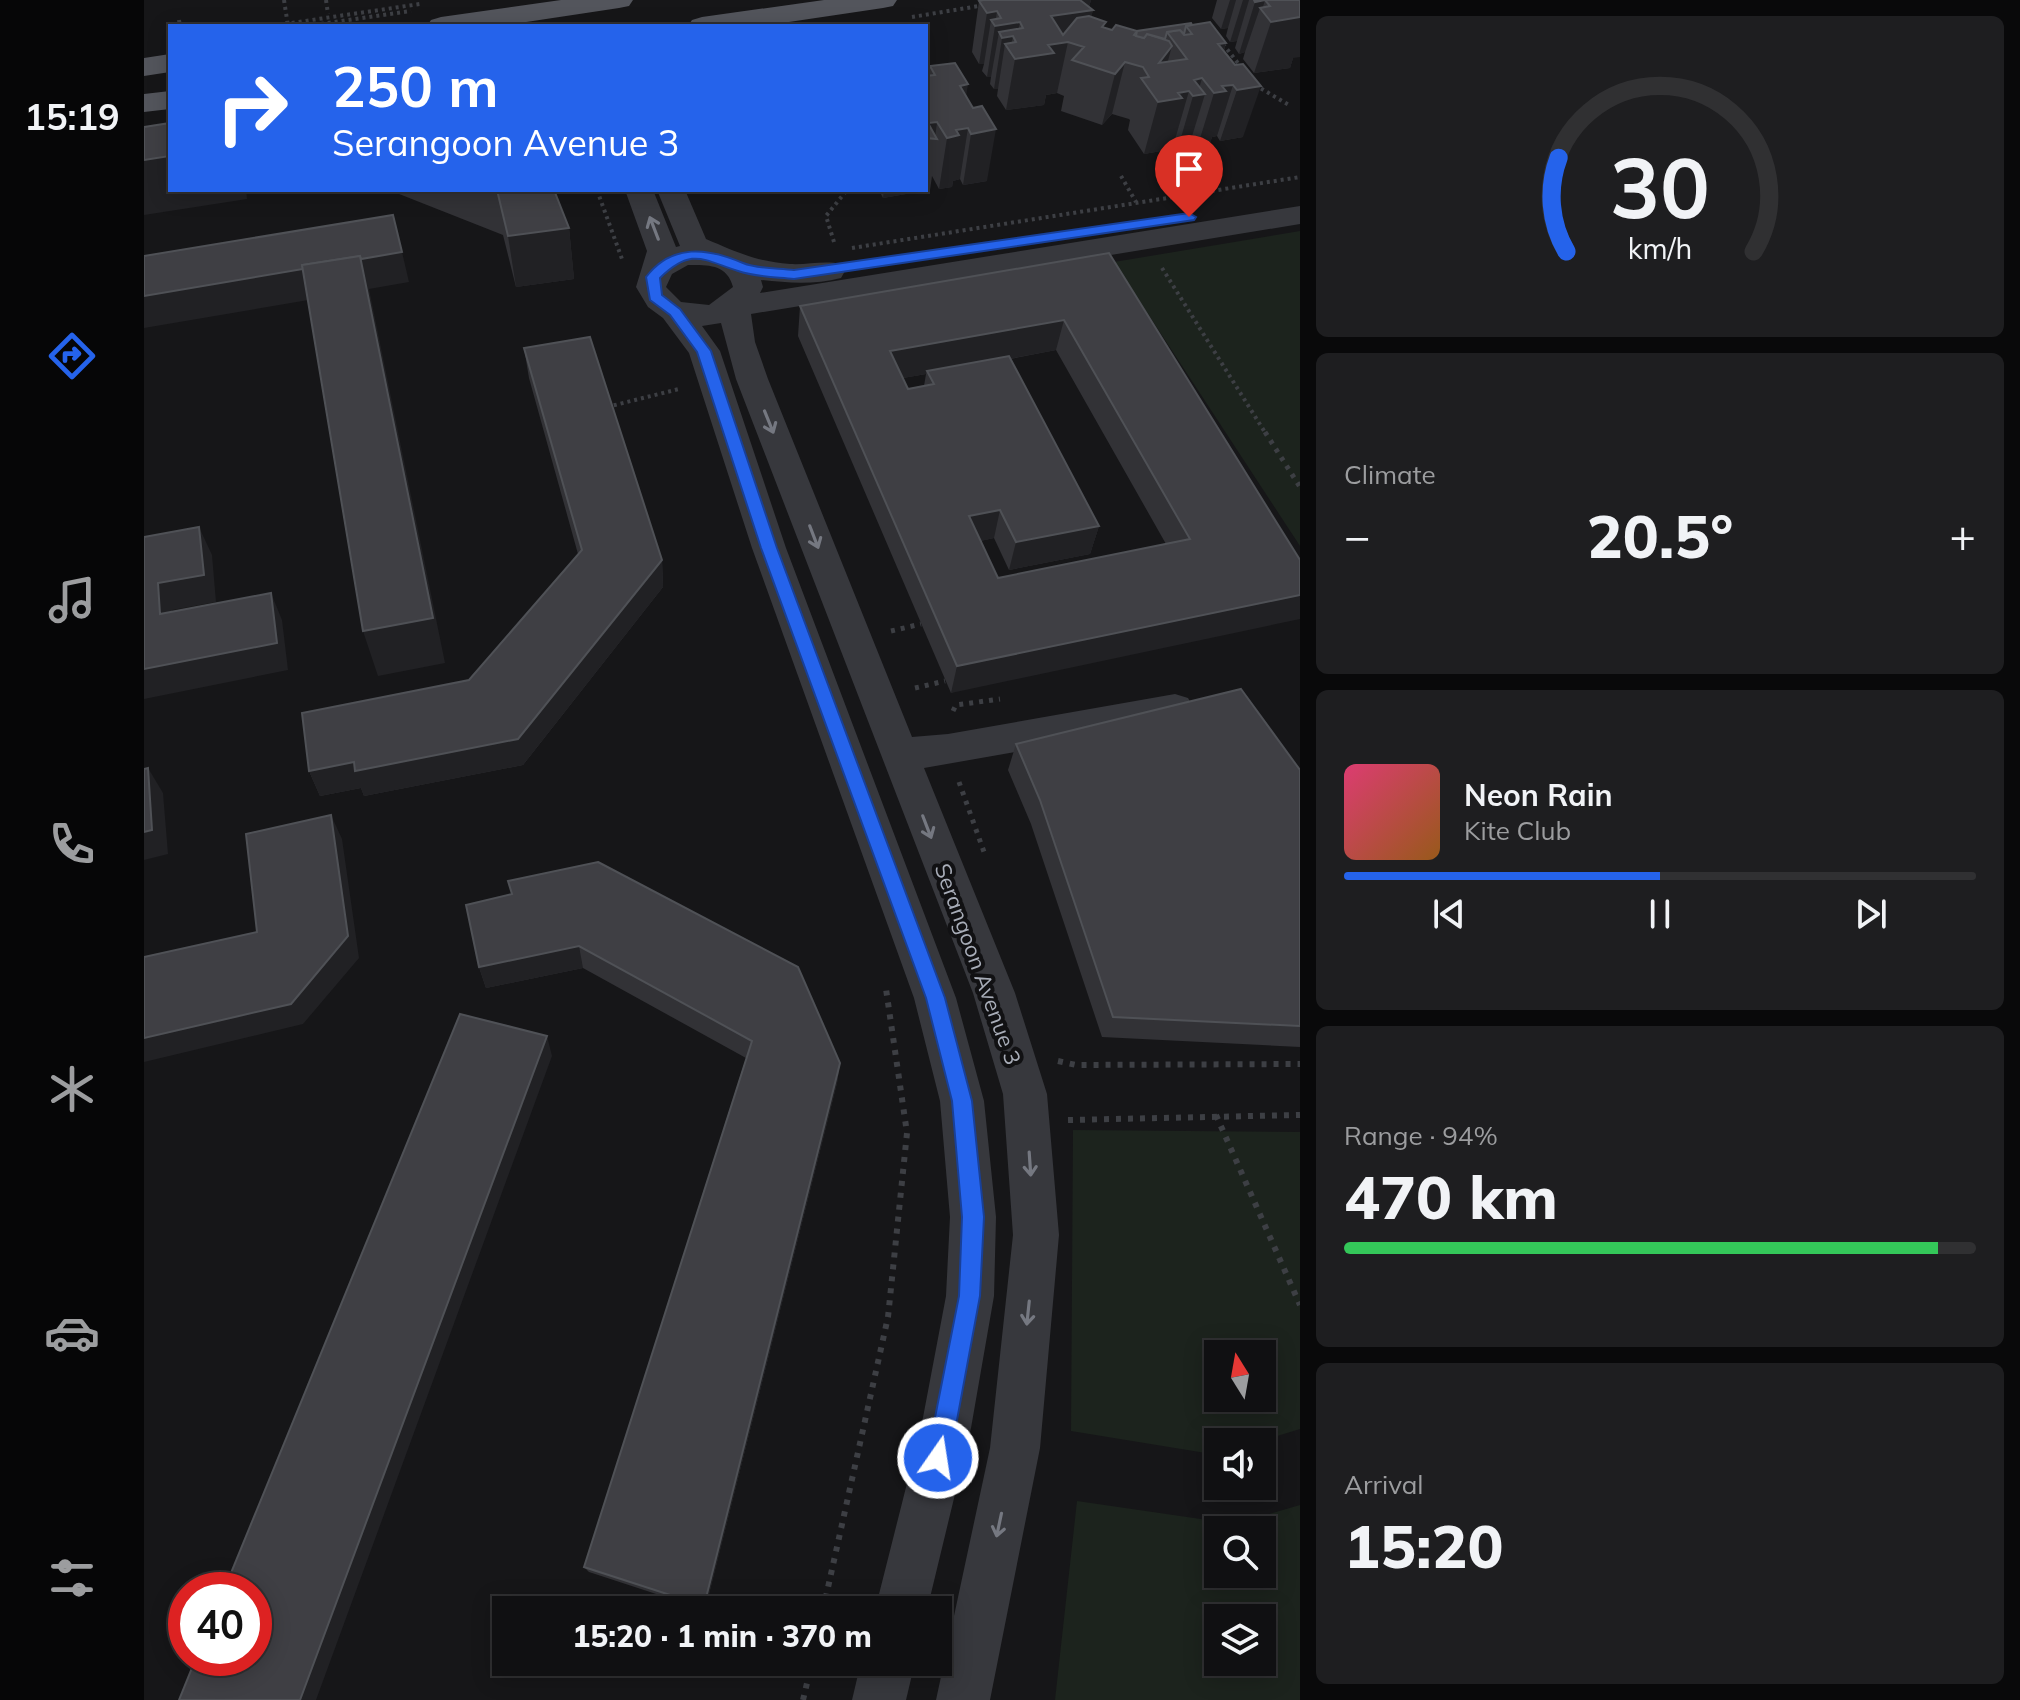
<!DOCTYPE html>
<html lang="en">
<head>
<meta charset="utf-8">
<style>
	:root { --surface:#101012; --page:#1e1e20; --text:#f1f3f6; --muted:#9c9d9f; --line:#303032; --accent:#2563eb }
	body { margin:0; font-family:Mulish,sans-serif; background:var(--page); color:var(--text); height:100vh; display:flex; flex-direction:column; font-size:30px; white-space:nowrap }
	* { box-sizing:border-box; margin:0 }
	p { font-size:26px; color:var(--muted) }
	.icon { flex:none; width:44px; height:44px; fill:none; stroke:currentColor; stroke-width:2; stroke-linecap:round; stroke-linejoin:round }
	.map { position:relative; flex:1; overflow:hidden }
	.details { display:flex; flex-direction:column; gap:16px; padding:16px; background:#09090a; width:720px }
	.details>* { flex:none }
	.banner { position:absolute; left:24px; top:24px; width:760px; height:168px; border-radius:0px; box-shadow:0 4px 20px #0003,0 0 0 2px var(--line); background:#2563eb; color:#fff; overflow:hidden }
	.needle { width:52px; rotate:349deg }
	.tools { position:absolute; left:1060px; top:1340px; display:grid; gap:16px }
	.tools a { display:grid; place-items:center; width:72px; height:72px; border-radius:0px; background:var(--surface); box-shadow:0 4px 20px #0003,0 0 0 2px var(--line); font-size:40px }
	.speed { position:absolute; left:24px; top:1572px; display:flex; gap:16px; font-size:40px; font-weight:700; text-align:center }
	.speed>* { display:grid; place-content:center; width:104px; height:104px; border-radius:50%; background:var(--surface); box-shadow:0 4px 20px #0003,0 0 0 2px var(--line); line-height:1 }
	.speed .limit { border:12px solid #d22; background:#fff; color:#111 }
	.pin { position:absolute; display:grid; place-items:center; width:68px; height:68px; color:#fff; margin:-82px -34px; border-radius:50% 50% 50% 0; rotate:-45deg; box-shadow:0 0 8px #0007 }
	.pin .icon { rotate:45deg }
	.me { position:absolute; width:88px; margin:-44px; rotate:13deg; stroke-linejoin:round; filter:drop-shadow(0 0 6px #0008) }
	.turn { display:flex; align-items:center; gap:28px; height:168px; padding:0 32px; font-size:36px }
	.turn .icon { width:104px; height:104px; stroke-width:2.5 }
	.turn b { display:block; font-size:56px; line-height:68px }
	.big { font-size:60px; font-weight:800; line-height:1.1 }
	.details .tile { flex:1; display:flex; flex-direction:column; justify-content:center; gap:12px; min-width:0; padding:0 28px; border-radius:12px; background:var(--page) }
	.details .dial { align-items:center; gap:0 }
	.dial svg { height:208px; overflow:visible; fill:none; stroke:var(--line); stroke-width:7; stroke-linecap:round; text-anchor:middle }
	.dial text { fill:var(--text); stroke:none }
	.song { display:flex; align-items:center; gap:24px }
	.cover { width:96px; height:96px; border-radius:12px; background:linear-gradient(135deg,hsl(340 70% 55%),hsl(30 70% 35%)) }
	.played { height:8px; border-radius:4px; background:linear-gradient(90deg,var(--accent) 50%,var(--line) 50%) }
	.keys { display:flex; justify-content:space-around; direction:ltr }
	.heat { display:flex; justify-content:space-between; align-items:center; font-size:44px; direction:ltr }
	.charge { height:12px; border-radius:6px; background:linear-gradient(90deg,#34c759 94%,var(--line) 0) }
	.trip { position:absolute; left:348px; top:1596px; width:460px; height:80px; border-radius:0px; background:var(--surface); box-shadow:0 4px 20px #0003,0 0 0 2px var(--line); font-weight:800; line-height:80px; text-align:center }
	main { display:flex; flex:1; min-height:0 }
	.tabs { display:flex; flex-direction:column; width:144px; justify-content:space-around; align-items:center; background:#060607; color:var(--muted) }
	.tabs .icon { width:56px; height:56px }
	.tabs .on { color:var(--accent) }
	.tabs b { font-size:36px; color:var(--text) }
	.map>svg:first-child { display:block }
	.green { fill:#1c231d; fill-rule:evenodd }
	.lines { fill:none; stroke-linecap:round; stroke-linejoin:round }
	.path-far2 { stroke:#3d3f44; stroke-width:4; stroke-dasharray:3 4; stroke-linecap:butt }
	.path-far1 { stroke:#3d3f44; stroke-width:5; stroke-dasharray:4 6; stroke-linecap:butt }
	.path { stroke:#3d3f44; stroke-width:6; stroke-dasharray:5 7; stroke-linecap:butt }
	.minor { fill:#37383d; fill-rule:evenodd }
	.major { fill:#53555c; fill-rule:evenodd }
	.wall { fill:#323236; fill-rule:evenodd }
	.shaded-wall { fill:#212124 }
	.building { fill:#3f3f44; stroke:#4f5156; stroke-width:2; fill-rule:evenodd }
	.oneway { stroke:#757881 }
	.route { fill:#2563eb; stroke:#184099; stroke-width:2 }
	.labels { text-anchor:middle; stroke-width:8; stroke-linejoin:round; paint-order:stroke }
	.street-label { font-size:22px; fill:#a8adb8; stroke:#111113 }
</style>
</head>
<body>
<main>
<nav class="tabs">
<b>15:19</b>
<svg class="icon on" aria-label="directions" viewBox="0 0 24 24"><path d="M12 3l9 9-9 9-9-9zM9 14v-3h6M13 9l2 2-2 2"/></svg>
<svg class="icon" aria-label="music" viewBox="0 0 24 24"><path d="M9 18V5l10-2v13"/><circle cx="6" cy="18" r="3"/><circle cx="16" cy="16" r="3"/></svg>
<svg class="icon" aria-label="phone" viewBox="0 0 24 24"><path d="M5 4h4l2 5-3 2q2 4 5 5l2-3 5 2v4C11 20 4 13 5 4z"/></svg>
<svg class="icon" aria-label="climate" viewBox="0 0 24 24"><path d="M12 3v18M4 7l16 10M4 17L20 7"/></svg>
<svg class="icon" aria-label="car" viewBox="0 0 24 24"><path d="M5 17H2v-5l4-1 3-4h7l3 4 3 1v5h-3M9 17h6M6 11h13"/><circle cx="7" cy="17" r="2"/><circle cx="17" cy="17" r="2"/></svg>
<svg class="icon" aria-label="filters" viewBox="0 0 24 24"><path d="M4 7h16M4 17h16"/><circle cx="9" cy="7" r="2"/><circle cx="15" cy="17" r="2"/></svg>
</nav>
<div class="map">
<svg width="1156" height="1700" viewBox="0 0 1156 1700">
	<rect width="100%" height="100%" fill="#161618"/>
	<g class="green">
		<path d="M 1156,231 L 1156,546 L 970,262 Z"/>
		<path d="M 929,1130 L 1156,1132 L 1156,1429 L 1114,1442 L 1074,1442 L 1074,1455 L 927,1431 ZM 1074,1354 L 1118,1354 L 1118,1398 L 1074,1398 Z"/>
		<path d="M 933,1501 L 1091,1524 L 1156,1505 L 1156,1700 L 911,1700 ZM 1074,1530 L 1118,1530 L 1118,1574 L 1074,1574 ZM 1118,1618 L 1118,1662 L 1074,1662 L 1074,1618 Z"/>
	</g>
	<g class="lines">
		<g class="path-far2">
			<path d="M 140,0 L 144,26"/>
			<path d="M 182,0 L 184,14"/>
			<path d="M 768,17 L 841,5"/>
			<path d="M 35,20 L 36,26"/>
			<path d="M 127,26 L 276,4"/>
			<path d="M 163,26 L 267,11"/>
			<path d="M 1079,44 L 1097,67"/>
			<path d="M 1111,85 L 1145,105"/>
			<path d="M 977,176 L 992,202"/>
			<path d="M 453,190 L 478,259"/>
			<path d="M 690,242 L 682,216 L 703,190"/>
			<path d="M 708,248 L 1156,177"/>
			<path d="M 1018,268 L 1122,434"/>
			<path d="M 463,407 L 535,389"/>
		</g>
		<g class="path-far1">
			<path d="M 1121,432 L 1156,487"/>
			<path d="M 747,631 L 777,624"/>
			<path d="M 771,688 L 801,681"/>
			<path d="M 809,711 L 812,705 L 856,699"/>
			<path d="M 815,782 L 840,852"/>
		</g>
		<g class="path">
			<path d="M 914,1061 L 932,1065 L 1156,1064"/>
			<path d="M 1072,1115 L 1156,1305"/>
			<path d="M 924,1120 L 1156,1115"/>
			<path d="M 679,1610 L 744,1317 L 763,1133 L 742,989"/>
			<path d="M 659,1700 L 668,1662"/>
		</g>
		<g class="minor">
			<path d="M 481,190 L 509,190 L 532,247 L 536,246 L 513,190 L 541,190 L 562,239 C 595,253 611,261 646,264 C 664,265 680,260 697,264 L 701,271 L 697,278 C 670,285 644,283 617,280 L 619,287 L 616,293 L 1156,206 L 1156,224 L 607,314 L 611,342 L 624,379 L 768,737 L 804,734 L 1031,694 L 1044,698 L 1050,709 L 1044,720 L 1031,724 L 780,768 L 871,993 L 903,1094 L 915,1235 L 896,1448 L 846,1700 L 792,1700 L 846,1448 L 869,1235 L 859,1094 L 829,993 L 592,379 L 577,323 L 558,326 L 576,351 L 642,548 L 812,998 L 840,1101 L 852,1217 L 850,1296 L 827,1428 L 783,1610 L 731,1610 L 777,1428 L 802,1296 L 806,1217 L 796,1101 L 770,998 L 608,548 L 545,353 L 519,318 L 504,307 L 492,287 L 503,251 ZM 544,265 C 564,265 583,264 589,287 L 565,305 L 537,302 L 522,287 L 528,274 Z"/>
			<path d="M 717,1662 L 771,1662 L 762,1700 L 708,1700 Z"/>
		</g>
		<g class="major">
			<path d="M 417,0 L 489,0 L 485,6 L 475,8 L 356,26 L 283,26 L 287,20 L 297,17 Z"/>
			<path d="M 680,0 L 753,0 L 749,6 L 739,8 L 618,26 L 544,26 L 548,20 L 558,17 Z"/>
			<path d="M 26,54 L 26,72 L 0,76 L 0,58 Z"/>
			<path d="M 26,91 L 26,109 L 0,112 L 0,94 Z"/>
		</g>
	</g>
	<g class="wall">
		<path d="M 880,0 L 947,0 L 945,7 L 949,10 L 947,17 L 961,28 L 968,30 L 993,31 L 1048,25 L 1082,43 L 1080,51 L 1091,65 L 1099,137 L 1076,141 L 1073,136 L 1068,137 L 1066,143 L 1054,145 L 1048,137 L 1045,146 L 1034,148 L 1030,143 L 1025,144 L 1023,150 L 1000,154 L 984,130 L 986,120 L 985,119 L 968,114 L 958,125 L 917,111 L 920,96 L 913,93 L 902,95 L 900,105 L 862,110 L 853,96 L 854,89 L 850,89 L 846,84 L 847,77 L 843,77 L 838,71 L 840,64 L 835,64 L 828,52 L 835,1 Z"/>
		<path d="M 1073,0 L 1156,0 L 1149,58 L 1146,68 L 1110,73 L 1099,59 L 1101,52 L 1095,54 L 1091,48 L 1093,41 L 1086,42 L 1082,36 L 1084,28 L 1077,29 L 1068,18 Z"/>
		<path d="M 786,66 L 822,96 L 843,181 L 819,185 L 816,179 L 809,181 L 808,187 L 795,189 L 788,176 L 786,190 L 782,190 L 782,76 L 784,76 Z"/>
		<path d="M 245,190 L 410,190 L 425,228 L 430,279 L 372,287 L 359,235 Z"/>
		<path d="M 735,190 L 762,190 L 762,194 L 739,198 Z"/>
		<path d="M 965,253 L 1156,560 L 807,693 L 654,336 L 656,306 ZM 912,350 L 1022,544 L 854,578 L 836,541 L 850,538 L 865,570 L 946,554 L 955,526 L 866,359 ZM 782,374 L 780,386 L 764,389 L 759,378 Z"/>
		<path d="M 380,348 L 518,560 L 519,587 L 379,765 L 220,796 L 217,788 L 176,796 L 165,771 L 325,680 L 434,554 L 385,378 Z"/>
		<path d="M 872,744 L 1156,770 L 1156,1047 L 958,1037 L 887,824 L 864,770 Z"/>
		<path d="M 368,894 L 696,1063 L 693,1083 L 561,1610 L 445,1572 L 440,1567 L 602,1058 L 439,968 L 342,988 L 335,967 Z"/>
	</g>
	<g class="shaded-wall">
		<path d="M 935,0 L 947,0 L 944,10 L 949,10 L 937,61 L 940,47 L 924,42 L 913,93 L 902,95 L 900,105 L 862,110 L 871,59 L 907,16 Z"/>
		<path d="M 1086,0 L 1092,0 L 1084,28 L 1077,29 Z"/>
		<path d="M 1099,0 L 1105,0 L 1093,41 L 1086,42 Z"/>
		<path d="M 1121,0 L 1118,10 L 1116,8 L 1101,52 L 1095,54 L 1111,2 Z"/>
		<path d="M 1156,0 L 1156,57 L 1149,58 L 1146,68 L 1110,73 L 1127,22 Z"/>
		<path d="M 853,11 L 851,25 L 847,20 L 840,64 L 835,64 L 843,13 Z"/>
		<path d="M 876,22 L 872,42 L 869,36 L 866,51 L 861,44 L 854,89 L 850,89 L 858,38 L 855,32 L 847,77 L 843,77 L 851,26 Z"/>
		<path d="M 1082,43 L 1068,91 L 1074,44 Z"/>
		<path d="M 1028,46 L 1014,97 L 1015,63 Z"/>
		<path d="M 981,62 L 968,114 L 958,125 L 971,74 Z"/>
		<path d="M 1058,78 L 1053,96 L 1061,94 L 1045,146 L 1034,148 L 1049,96 L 1050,80 Z"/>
		<path d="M 824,84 L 817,129 L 824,128 L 816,179 L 809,181 L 808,187 L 795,189 L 803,138 L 816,86 Z"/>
		<path d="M 1089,85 L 1073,136 L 1068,137 L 1066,143 L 1054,145 L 1070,93 L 1078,86 Z"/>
		<path d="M 1117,86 L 1099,137 L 1076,141 L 1093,90 Z"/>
		<path d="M 1045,91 L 1030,143 L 1025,144 L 1023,150 L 1000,154 L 1014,102 L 1034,93 Z"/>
		<path d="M 793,122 L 791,138 L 784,123 Z"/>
		<path d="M 852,129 L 843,181 L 819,185 L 827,134 Z"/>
		<path d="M 26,156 L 26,190 L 102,190 L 103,199 L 0,215 L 0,160 Z"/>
		<path d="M 137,190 L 154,190 L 137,193 Z"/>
		<path d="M 740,190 L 762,190 L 762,194 L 739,198 Z"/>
		<path d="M 425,228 L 430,279 L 372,287 L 364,236 Z"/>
		<path d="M 258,252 L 265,282 L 225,289 L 301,663 L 234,676 L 219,631 L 223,290 L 0,328 L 0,296 Z"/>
		<path d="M 920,320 L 912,350 L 784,374 L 783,371 L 782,374 L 742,381 L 746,351 Z"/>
		<path d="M 856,510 L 850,538 L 819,545 L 825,516 Z"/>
		<path d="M 955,526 L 946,554 L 865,570 L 872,542 Z"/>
		<path d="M 55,527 L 68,555 L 72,602 L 28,610 L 30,642 L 16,614 L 14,583 Z"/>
		<path d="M 518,560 L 519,587 L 379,765 L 220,796 L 217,788 L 176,796 L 165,771 L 210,762 Z"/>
		<path d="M 127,593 L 138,620 L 144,670 L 0,699 L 0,669 Z"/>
		<path d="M 1156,595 L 1156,619 L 807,693 L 813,666 Z"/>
		<path d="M 4,768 L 19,793 L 24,854 L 0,860 L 0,832 Z"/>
		<path d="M 187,815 L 198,839 L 215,958 L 159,1024 L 0,1062 L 0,1038 L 147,1004 Z"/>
		<path d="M 435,946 L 439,968 L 342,988 L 335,967 Z"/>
		<path d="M 403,1036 L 408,1056 L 172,1700 L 156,1700 Z"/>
		<path d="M 696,1063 L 693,1083 L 561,1610 L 560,1606 Z"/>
	</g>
	<g class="building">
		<path d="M 839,0 L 936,0 L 949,10 L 907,16 L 919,35 L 933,18 L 945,16 L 962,22 L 958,27 L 968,30 L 972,25 L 993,31 L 990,35 L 1000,38 L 1003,34 L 1025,41 L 1028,46 L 1015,63 L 1043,59 L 1023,32 L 1036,30 L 1040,35 L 1048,34 L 1042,26 L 1066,22 L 1082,43 L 1074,44 L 1091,65 L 1099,64 L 1117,86 L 1093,90 L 1089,85 L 1078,86 L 1082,91 L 1070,93 L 1058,78 L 1050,80 L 1061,94 L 1049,96 L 1045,91 L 1034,93 L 1038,98 L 1014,102 L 997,78 L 1005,77 L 999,67 L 981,62 L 971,74 L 928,60 L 940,47 L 924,42 L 904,45 L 910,53 L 871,59 L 861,44 L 872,42 L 869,36 L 858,38 L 855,32 L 879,28 L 876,22 L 851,26 L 847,20 L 857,18 L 853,11 L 843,13 L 835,1 Z"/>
		<path d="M 1110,0 L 1156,0 L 1156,17 L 1127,22 L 1116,8 L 1126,6 L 1121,0 L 1111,2 Z"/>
		<path d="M 1047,23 L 1048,25 L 1042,26 L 1040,34 L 1036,30 L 1023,32 L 1021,39 L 1003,34 L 1000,38 L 992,36 L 993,31 Z"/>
		<path d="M 811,63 L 824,84 L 816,86 L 829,108 L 838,106 L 852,129 L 827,134 L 824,128 L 812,130 L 815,135 L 803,138 L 793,122 L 784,123 L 793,139 L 782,138 L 782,76 L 791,75 L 786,66 Z"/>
		<path d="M 26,123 L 26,156 L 0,160 L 0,127 Z"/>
		<path d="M 353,190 L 410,190 L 425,228 L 364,236 Z"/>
		<path d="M 249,215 L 258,252 L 217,259 L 216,256 L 158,265 L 159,269 L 0,296 L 0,256 Z"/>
		<path d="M 965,253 L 1156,560 L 1156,595 L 813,666 L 656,306 ZM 920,320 L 1046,539 L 854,578 L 825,516 L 856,510 L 872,542 L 955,526 L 865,356 L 783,371 L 790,384 L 764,389 L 746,351 Z"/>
		<path d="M 216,256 L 289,618 L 219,631 L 158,265 Z"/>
		<path d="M 446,337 L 518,560 L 374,739 L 211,771 L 210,762 L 165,771 L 158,713 L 325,680 L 438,550 L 380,348 Z"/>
		<path d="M 55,527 L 60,575 L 14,583 L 16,614 L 127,593 L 133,643 L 0,669 L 0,537 Z"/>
		<path d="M 1097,689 L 1156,770 L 1156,1026 L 969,1017 L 896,800 L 872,744 Z"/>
		<path d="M 4,768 L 8,830 L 0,832 L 0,769 Z"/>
		<path d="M 187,815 L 204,936 L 147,1004 L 0,1038 L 0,957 L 113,932 L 102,834 Z"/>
		<path d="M 454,862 L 654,967 L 696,1063 L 560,1606 L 440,1567 L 608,1041 L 435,946 L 335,967 L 322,905 L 368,894 L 364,881 Z"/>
		<path d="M 316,1014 L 403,1036 L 156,1700 L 35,1700 L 52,1658 L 110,1658 L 110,1590 L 80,1590 Z"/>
	</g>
	<defs><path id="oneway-shaft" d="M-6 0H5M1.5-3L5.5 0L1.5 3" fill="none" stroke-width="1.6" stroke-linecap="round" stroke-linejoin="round" transform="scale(2)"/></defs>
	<g class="oneway">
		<use href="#oneway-shaft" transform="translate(510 228) rotate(-111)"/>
		<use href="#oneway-shaft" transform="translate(625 422) rotate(68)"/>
		<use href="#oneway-shaft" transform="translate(670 537) rotate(69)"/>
		<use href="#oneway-shaft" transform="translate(783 827) rotate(69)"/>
		<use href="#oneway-shaft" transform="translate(886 1164) rotate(86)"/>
		<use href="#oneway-shaft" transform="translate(884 1313) rotate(96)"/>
		<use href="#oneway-shaft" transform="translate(855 1525) rotate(102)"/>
	</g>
	<path class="route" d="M 1045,213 L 1052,217 L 1050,220 L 650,279 C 632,277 611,277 594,271 C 559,260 548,247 516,278 L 518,295 L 536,309 L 567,351 L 633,548 L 801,998 L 828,1101 L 840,1217 L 836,1296 L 806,1458 L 802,1466 L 794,1469 L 786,1466 L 783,1458 L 815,1296 L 818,1217 L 808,1101 L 782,998 L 617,548 L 553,352 L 526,315 L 506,300 L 502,277 C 528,243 564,248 599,263 C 613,269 634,268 650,270 Z"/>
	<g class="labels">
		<g class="street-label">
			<text transform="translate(834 964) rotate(70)" y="8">Serangoon Avenue 3</text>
		</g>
	</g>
</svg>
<div class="tools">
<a><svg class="needle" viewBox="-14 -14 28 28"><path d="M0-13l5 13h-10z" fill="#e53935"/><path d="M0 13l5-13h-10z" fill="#9c9d9f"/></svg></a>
<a><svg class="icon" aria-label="sound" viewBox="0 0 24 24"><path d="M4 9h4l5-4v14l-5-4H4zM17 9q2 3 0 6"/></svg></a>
<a><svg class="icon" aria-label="search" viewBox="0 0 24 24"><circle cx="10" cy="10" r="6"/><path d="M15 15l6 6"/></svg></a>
<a><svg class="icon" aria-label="layers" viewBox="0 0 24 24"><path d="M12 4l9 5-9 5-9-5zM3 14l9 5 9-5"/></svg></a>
</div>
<div class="speed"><div class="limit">40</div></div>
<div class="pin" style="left:1045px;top:217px;background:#d93025"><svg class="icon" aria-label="arrive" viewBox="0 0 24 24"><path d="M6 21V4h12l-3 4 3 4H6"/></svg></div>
<svg class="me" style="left:794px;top:1458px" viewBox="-20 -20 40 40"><circle r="17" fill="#2563eb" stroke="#fff" stroke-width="3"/><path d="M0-11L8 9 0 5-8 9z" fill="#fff"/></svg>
<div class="trip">15:20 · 1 min · 370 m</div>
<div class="banner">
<div class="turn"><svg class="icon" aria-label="right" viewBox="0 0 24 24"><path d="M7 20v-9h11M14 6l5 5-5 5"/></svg><div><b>250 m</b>Serangoon Avenue 3</div></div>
</div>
</div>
<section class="details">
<div class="tile dial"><svg viewBox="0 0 100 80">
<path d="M14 69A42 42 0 1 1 86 69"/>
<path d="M14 69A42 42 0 0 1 11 33" stroke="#2563eb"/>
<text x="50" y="56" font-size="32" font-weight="700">30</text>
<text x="50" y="72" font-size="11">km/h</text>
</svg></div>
<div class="tile"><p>Climate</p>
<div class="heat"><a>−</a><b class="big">20.5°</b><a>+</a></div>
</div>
<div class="tile">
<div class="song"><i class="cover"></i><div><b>Neon Rain</b><p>Kite Club</p></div></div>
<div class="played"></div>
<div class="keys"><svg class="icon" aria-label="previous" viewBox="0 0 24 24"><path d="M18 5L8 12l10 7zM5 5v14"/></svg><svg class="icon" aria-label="pause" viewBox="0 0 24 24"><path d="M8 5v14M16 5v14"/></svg><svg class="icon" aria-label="next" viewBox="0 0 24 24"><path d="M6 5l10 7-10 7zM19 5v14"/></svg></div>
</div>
<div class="tile"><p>Range · 94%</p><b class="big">470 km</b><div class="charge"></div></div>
<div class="tile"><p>Arrival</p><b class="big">15:20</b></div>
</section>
</main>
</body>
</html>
